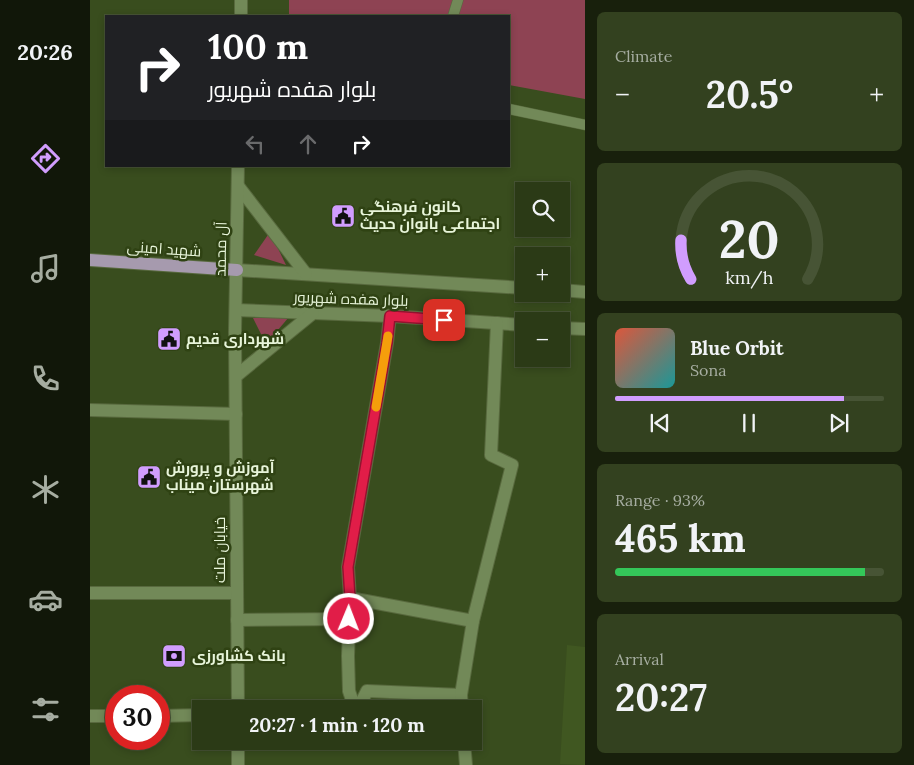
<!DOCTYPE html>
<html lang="en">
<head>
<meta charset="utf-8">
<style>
	:root { --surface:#2b3a16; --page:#33411f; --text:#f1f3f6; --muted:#a6ada1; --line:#475435; --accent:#d19dfe }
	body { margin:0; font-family:Lora,Cairo,serif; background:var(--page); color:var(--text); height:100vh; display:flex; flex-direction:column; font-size:19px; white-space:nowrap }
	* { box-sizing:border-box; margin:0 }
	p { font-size:16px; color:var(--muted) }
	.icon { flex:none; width:28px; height:28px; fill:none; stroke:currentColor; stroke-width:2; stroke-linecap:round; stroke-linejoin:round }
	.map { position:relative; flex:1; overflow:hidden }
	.drawer { display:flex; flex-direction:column; gap:12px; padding:12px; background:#18200c; width:329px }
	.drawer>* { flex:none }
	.banner { position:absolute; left:15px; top:15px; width:405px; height:152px; border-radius:0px; box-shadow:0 2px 8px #0003,0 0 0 1px var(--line); background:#202124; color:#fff; overflow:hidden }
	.controls { position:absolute; left:425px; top:182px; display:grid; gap:10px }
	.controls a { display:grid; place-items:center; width:55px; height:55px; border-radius:0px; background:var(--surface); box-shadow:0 2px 8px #0003,0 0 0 1px var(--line); font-size:25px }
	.speed { position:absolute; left:15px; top:685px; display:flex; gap:10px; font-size:25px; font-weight:700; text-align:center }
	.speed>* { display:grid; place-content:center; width:65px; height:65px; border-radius:50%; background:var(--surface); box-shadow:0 2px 8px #0003,0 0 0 1px var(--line); line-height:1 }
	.speed .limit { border:8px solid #d22; background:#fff; color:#111 }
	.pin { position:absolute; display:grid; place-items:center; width:42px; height:42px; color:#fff; margin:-21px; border-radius:10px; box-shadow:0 2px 8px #0006 }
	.me { position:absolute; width:55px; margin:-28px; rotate:1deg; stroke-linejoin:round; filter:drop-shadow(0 0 4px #0008) }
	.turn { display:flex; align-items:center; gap:18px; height:105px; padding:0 20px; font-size:22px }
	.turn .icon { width:65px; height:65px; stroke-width:2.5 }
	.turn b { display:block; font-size:35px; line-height:42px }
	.lanes { display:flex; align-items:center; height:48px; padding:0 20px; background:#0003; justify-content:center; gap:25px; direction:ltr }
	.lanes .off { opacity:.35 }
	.big { font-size:38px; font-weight:800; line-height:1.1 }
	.drawer .tile { flex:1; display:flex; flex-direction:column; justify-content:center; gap:8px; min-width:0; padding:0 18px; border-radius:8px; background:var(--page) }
	.drawer .dial { align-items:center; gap:0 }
	.dial svg { height:130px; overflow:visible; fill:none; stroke:var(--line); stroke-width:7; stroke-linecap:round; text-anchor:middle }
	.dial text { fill:var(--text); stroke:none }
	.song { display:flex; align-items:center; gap:15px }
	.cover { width:60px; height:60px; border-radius:8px; background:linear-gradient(135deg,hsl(10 70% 55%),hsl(180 70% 35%)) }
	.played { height:5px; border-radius:2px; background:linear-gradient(90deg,var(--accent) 85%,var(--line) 85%) }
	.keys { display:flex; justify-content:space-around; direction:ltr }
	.heat { display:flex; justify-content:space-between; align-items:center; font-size:28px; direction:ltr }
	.charge { height:8px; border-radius:4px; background:linear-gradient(90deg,#34c759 93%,var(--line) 0) }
	.trip { position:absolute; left:102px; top:700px; width:290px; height:50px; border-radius:0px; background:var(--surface); box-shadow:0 2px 8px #0003,0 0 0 1px var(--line); font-weight:800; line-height:50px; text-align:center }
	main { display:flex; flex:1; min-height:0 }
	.menu { display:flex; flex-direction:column; width:90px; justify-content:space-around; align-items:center; background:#111709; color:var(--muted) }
	.menu .icon { width:35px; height:35px }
	.menu .active { color:var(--accent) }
	.menu b { font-size:22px; color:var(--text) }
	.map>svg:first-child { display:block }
	.built { fill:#405721 }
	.green { fill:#8e4353 }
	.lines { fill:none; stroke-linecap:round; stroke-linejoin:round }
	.lane-casing { stroke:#58693e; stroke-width:11 }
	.street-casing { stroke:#58693e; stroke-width:14 }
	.secondary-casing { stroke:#58693e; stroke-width:14 }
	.primary-casing { stroke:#58693e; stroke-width:14 }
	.lane { stroke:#728958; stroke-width:10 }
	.street { stroke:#728958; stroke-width:12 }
	.secondary { stroke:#728958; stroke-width:12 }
	.primary { stroke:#a69aae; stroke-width:12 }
	.route-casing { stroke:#92132f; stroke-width:12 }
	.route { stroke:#e11d48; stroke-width:9 }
	.slow { stroke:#f59e0b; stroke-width:9 }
	.labels { text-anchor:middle; stroke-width:5; stroke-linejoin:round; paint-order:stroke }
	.poi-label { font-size:15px; font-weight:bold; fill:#e8f5da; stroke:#2f4213; text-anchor:start }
	.street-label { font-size:15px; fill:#e8f5da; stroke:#2f4213 }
</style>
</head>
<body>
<main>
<nav class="menu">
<b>20:26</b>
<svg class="icon active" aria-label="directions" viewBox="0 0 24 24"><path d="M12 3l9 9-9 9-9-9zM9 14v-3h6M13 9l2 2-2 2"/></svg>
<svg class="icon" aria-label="music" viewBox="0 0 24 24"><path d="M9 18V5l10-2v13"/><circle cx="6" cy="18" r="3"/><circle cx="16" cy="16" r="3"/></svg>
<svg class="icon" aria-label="phone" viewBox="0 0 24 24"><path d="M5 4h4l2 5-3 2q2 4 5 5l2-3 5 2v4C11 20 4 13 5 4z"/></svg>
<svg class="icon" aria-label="climate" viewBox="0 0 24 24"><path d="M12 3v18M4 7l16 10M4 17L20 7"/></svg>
<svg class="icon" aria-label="car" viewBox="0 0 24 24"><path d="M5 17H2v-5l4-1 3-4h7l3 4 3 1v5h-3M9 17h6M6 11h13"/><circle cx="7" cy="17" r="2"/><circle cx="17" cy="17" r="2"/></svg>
<svg class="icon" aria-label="filters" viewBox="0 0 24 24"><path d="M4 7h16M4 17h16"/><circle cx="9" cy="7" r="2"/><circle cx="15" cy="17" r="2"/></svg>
</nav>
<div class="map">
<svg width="496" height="765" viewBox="0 0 496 765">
	<rect width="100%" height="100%" fill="#394d1e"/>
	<path class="built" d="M 477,645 L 495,647 L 495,765 L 470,764 Z"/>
	<g class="green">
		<path d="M 199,0 L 495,0 L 495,99 L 419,85 L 419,16 L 199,16 Z"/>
		<path d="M 180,232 L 196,265 L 164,255 Z"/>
		<path d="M 199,317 L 176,344 L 163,318 Z"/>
	</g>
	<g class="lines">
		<defs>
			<g id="lane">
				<path d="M 363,16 L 368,0"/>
				<path d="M 419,109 L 496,125"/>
			</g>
			<g id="street">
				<path d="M 147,270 L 434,288"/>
				<path d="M 471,290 L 496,292"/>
				<path d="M 146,310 L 300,316 L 434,325"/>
				<path d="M 471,328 L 496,329"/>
				<path d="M 0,410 L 146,414"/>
				<path d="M 0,593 L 146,593"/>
				<path d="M 260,598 L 383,621"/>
				<path d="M 147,620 L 259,619"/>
				<path d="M 265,709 L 259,691 L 258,656 L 260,598 L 258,567 L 297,343 L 300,316"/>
				<path d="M 268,709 L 277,691 L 371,695"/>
				<path d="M 372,709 L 371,695 L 383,621 L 422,465 L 401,455 L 407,323"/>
				<path d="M 0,716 L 26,716"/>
				<path d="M 69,716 L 111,715"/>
				<path d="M 374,741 L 376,765"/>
			</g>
			<g id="secondary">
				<path d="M 151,16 L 151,0"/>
				<path d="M 148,186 L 216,274"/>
				<path d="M 146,376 L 223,313"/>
				<path d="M 148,709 L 145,332 L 148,166"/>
				<path d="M 148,741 L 148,765"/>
			</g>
			<path id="primary" d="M 0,260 L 147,270"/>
		</defs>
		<use href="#lane" class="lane-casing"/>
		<use href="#street" class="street-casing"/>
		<use href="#secondary" class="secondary-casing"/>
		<use href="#primary" class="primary-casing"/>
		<use href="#lane" class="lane"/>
		<use href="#street" class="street"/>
		<use href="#secondary" class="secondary"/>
		<use href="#primary" class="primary"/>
	</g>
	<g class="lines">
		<defs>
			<path id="route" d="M 259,619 L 260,598 L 258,567 L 297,343 L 300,316 L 354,320"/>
		</defs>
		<use href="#route" class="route-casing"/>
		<use href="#route" class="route"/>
		<path class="slow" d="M 286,407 L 298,336"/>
	</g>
	<defs>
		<symbol id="civic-square" viewBox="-11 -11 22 22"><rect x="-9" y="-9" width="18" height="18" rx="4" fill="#d19dfe" stroke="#2f4213"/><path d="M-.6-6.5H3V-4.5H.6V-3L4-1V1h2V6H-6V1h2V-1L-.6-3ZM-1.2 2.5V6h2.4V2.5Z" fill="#111"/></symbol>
		<symbol id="bank-square" viewBox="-11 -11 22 22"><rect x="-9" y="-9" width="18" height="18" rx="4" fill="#d19dfe" stroke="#2f4213"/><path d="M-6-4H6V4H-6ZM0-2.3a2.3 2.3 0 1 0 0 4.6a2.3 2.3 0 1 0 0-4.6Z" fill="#111"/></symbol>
	</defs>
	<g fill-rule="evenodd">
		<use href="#civic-square" x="239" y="202" width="28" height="28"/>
		<use href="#civic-square" x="65" y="325" width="28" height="28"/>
		<use href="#civic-square" x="45" y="463" width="28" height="28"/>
		<use href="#bank-square" x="70" y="642" width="28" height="28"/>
	</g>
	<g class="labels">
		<g class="poi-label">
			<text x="270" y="212">کانون فرهنگی<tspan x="270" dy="17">اجتماعی بانوان حدیث</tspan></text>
			<text x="96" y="344">شهرداری قدیم</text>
			<text x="76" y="473">آموزش و پرورش<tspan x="76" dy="17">شهرستان میناب</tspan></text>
			<text x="102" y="661">بانک کشاورزی</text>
		</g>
		<g class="street-label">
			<text transform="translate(74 249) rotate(4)" y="5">شهید امینی</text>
			<text transform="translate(131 249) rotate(-89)" y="5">آل محمد</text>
			<text transform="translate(261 299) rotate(2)" y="5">بلوار هفده شهریور</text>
			<text transform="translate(130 550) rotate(-90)" y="5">خیابان ملت</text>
		</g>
	</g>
</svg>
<div class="controls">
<a><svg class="icon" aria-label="search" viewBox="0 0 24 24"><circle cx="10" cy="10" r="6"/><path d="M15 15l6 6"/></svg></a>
<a>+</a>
<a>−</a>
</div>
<div class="speed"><div class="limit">30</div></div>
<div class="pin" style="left:354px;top:320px;background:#d93025"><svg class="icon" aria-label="arrive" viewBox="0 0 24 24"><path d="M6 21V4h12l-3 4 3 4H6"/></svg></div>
<svg class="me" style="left:259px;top:619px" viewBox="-20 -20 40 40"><circle r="17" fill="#e11d48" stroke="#fff" stroke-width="3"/><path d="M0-11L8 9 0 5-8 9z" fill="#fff"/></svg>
<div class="trip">20:27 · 1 min · 120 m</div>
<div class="banner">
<div class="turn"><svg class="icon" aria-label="right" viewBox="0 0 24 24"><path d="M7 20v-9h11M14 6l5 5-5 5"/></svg><div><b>100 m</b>بلوار هفده شهریور</div></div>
<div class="lanes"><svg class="icon off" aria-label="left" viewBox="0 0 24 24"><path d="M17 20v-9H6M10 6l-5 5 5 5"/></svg><svg class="icon off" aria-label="ahead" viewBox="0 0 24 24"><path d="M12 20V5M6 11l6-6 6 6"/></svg><svg class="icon" aria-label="right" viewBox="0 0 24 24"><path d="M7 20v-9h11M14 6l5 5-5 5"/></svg></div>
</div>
</div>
<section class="drawer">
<div class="tile"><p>Climate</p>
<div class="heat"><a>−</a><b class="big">20.5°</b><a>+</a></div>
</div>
<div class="tile dial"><svg viewBox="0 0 100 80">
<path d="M14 69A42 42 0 1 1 86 69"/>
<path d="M14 69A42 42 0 0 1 8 45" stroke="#d19dfe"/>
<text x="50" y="56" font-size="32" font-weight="700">20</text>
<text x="50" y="72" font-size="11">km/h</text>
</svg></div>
<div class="tile">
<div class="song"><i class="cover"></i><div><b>Blue Orbit</b><p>Sona</p></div></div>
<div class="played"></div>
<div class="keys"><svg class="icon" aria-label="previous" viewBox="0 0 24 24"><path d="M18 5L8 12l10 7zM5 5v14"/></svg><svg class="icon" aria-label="pause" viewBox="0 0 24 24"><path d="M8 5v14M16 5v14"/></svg><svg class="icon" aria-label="next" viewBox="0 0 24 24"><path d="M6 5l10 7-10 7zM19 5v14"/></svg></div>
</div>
<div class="tile"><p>Range · 93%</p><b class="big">465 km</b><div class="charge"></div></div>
<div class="tile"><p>Arrival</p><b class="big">20:27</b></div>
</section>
</main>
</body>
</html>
